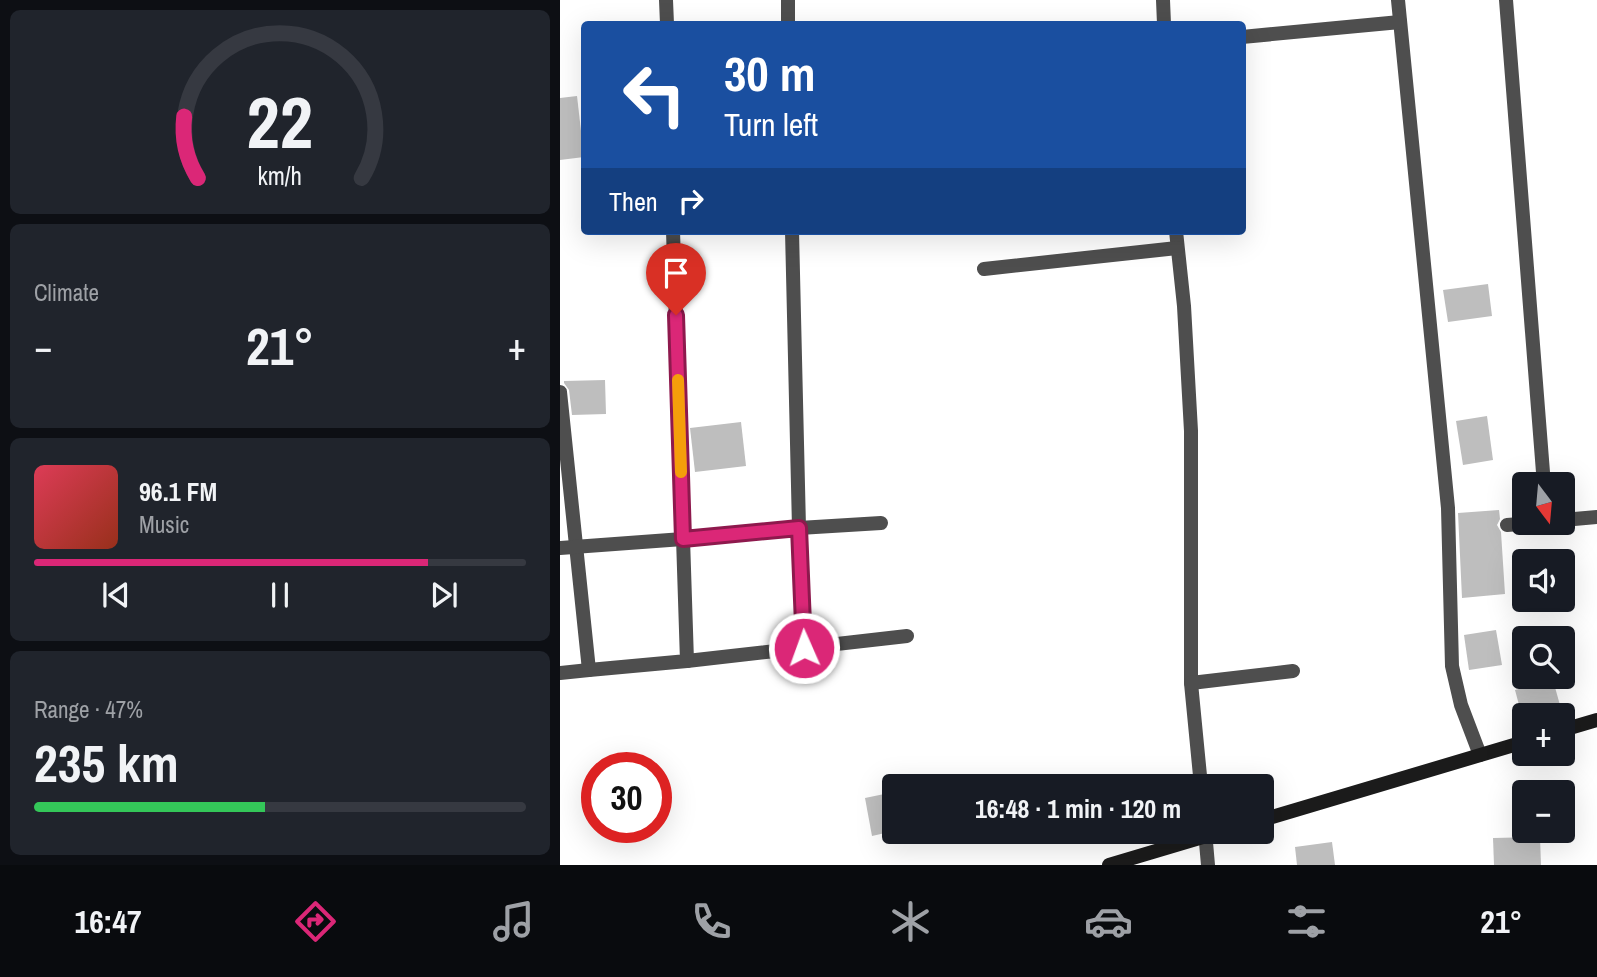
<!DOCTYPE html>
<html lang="en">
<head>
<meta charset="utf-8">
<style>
	:root { --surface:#171b24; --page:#20242c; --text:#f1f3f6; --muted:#9ea1a6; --line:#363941; --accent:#db2777 }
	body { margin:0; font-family:"Archivo Narrow",sans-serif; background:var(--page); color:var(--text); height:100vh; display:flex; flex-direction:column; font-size:26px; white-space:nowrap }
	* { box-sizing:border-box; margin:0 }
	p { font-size:23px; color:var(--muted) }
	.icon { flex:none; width:38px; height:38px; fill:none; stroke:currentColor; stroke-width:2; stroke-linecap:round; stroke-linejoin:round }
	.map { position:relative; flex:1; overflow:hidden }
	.panel { display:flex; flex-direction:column; gap:10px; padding:10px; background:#0d0f14; width:560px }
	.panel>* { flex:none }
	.guide { position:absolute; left:21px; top:21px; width:665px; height:214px; border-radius:7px; box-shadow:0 7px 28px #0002; background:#1a4fa0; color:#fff; overflow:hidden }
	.needle { width:46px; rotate:164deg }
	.buttons { position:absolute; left:952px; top:472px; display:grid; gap:14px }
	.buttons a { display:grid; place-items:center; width:63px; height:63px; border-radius:7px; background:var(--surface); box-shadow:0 7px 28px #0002; font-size:35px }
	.speed { position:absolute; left:21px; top:752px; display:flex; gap:14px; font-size:35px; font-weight:700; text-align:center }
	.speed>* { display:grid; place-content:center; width:91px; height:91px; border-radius:50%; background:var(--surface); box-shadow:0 7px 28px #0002; line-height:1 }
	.speed .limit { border:10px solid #d22; background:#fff; color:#111 }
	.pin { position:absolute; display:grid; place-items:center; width:60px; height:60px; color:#fff; margin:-72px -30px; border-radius:50% 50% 50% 0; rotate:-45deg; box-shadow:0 0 7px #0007 }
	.pin .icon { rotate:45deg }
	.me { position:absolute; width:77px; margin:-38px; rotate:358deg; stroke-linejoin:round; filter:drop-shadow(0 0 5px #0008) }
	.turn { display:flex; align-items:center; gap:24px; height:147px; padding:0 28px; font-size:32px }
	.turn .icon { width:91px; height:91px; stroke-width:2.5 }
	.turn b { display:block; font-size:49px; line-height:60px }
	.then { display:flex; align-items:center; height:66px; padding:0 28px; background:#0003; gap:14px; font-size:26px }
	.big { font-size:52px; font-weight:700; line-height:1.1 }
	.panel .widget { flex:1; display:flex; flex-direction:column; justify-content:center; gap:10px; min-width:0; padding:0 24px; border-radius:10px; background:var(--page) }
	.panel .dial { align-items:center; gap:0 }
	.dial svg { height:182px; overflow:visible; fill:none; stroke:var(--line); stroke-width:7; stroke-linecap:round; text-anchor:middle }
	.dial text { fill:var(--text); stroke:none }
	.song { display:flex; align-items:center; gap:21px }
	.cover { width:84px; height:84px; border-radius:10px; background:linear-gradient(135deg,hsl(350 70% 55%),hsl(10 70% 35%)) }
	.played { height:7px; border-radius:4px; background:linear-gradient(90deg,var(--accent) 80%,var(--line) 80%) }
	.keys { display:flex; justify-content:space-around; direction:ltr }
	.heat { display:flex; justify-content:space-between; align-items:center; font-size:38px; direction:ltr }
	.charge { height:10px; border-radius:5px; background:linear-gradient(90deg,#34c759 47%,var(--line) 0) }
	.trip { position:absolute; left:322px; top:774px; width:392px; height:70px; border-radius:7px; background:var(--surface); box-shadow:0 7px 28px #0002; font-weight:700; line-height:70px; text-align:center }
	.dock { display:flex; height:112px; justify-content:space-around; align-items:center; background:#090b0e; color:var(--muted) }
	.dock .icon { width:49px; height:49px }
	.dock .on { color:var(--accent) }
	.dock b { font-size:32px; color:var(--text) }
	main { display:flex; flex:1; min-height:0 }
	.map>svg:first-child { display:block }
	.building { fill:#bebebe }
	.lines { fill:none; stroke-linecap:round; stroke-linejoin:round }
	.street { stroke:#4e4e4e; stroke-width:14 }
	.secondary { stroke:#1b1b1b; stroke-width:14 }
	.route-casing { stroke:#8e194d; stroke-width:18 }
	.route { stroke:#db2777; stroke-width:12 }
	.slow { stroke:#f59e0b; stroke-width:12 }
</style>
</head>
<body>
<main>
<section class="panel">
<div class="widget dial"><svg viewBox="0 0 100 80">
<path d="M14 69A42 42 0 1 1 86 69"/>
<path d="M14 69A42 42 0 0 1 8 42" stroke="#db2777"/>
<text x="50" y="56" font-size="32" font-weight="700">22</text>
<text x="50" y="72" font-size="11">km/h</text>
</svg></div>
<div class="widget"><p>Climate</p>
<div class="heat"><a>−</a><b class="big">21°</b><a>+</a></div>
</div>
<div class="widget">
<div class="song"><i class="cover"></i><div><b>96.1 FM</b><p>Music</p></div></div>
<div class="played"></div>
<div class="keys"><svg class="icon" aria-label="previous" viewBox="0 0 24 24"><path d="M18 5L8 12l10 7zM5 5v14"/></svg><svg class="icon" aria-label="pause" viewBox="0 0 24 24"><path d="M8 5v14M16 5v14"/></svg><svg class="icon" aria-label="next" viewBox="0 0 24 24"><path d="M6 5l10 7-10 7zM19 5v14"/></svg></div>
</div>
<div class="widget"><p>Range · 47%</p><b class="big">235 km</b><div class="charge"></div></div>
</section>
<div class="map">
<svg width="1037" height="865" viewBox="0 0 1037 865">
	<rect width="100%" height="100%" fill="#fff"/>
	<g class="building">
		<path d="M 17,96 L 24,157 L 0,160 L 0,98 Z"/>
		<path d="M 928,284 L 932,316 L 888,322 L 883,290 Z"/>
		<path d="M 45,380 L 46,414 L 12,415 L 9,390 L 4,383 L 4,381 Z"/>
		<path d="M 927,416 L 933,460 L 903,465 L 896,421 Z"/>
		<path d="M 181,422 L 186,466 L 135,472 L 130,428 Z"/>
		<path d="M 939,510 L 940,519 L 937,525 L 941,532 L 945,594 L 902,598 L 898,513 Z"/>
		<path d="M 936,630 L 942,665 L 909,670 L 904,635 Z"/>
		<path d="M 993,680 L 1003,716 L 962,716 L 955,690 Z"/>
		<path d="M 334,792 L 334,831 L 312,836 L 305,798 Z"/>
		<path d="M 980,837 L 981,865 L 934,865 L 933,838 Z"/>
		<path d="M 772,842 L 775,865 L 737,865 L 735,847 Z"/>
	</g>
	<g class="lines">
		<g class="street">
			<path d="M 106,0 L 107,24"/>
			<path d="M 228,0 L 228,24"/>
			<path d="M 603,0 L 604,24"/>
			<path d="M 838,0 L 888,508 L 892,666 L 901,705 L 920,755"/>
			<path d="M 946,0 L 984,485"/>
			<path d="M 682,37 L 840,22"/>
			<path d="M 232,231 L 239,528 L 244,648"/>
			<path d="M 616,231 L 624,306 L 631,431 L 631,683 L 641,786"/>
			<path d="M 424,269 L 617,248"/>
			<path d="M 0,392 L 29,670 L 0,673"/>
			<path d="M 1003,520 L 1037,517"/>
			<path d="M 947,525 L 971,523"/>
			<path d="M 0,548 L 123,539 L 239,528 L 321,523"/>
			<path d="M 127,661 L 347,636"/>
			<path d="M 29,670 L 127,661 L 113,231"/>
			<path d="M 631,683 L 733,671"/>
			<path d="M 645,831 L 648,865"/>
		</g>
		<g class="secondary">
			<path d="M 1003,730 L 1037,720"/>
			<path d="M 702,820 L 964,742"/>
			<path d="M 549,865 L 663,831"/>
		</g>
	</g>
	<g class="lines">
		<defs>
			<path id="route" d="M 116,315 L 123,539 L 239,528 L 244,648"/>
		</defs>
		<use href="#route" class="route-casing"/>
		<use href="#route" class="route"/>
		<path class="slow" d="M 118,380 L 121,472"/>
	</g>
</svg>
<div class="buttons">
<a><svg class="needle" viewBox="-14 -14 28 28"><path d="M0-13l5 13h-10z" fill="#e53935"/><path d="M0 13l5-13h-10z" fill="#9ea1a6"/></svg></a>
<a><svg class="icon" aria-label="sound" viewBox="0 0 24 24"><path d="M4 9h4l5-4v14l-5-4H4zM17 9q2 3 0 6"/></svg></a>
<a><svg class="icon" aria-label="search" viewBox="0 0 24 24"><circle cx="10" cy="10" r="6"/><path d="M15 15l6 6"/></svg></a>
<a>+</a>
<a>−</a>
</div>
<div class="speed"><div class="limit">30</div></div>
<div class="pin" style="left:116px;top:315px;background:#d93025"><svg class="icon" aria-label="arrive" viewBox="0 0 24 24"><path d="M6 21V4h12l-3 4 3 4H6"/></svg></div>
<svg class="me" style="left:244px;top:648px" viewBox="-20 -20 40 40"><circle r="17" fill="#db2777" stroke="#fff" stroke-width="3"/><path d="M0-11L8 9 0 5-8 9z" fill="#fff"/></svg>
<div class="trip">16:48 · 1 min · 120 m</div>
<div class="guide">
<div class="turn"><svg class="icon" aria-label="left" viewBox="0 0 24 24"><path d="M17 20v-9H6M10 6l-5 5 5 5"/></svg><div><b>30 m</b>Turn left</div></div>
<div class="then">Then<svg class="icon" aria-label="right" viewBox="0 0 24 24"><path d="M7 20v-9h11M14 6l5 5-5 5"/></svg></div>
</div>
</div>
</main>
<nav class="dock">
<b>16:47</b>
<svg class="icon on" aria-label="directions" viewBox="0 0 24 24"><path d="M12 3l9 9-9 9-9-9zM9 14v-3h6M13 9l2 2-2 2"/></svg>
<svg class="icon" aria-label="music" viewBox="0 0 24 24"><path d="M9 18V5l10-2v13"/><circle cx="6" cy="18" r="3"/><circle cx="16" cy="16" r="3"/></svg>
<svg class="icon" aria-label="phone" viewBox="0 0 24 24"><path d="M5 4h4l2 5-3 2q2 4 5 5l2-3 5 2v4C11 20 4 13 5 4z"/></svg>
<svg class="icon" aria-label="climate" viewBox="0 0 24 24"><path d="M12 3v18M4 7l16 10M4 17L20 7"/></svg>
<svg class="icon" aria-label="car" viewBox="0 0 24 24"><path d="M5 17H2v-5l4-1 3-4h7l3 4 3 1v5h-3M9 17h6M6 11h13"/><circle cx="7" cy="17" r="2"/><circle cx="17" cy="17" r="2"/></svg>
<svg class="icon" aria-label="filters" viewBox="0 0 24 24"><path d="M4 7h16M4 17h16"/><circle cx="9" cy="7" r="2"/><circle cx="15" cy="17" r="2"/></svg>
<b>21°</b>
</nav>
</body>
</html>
